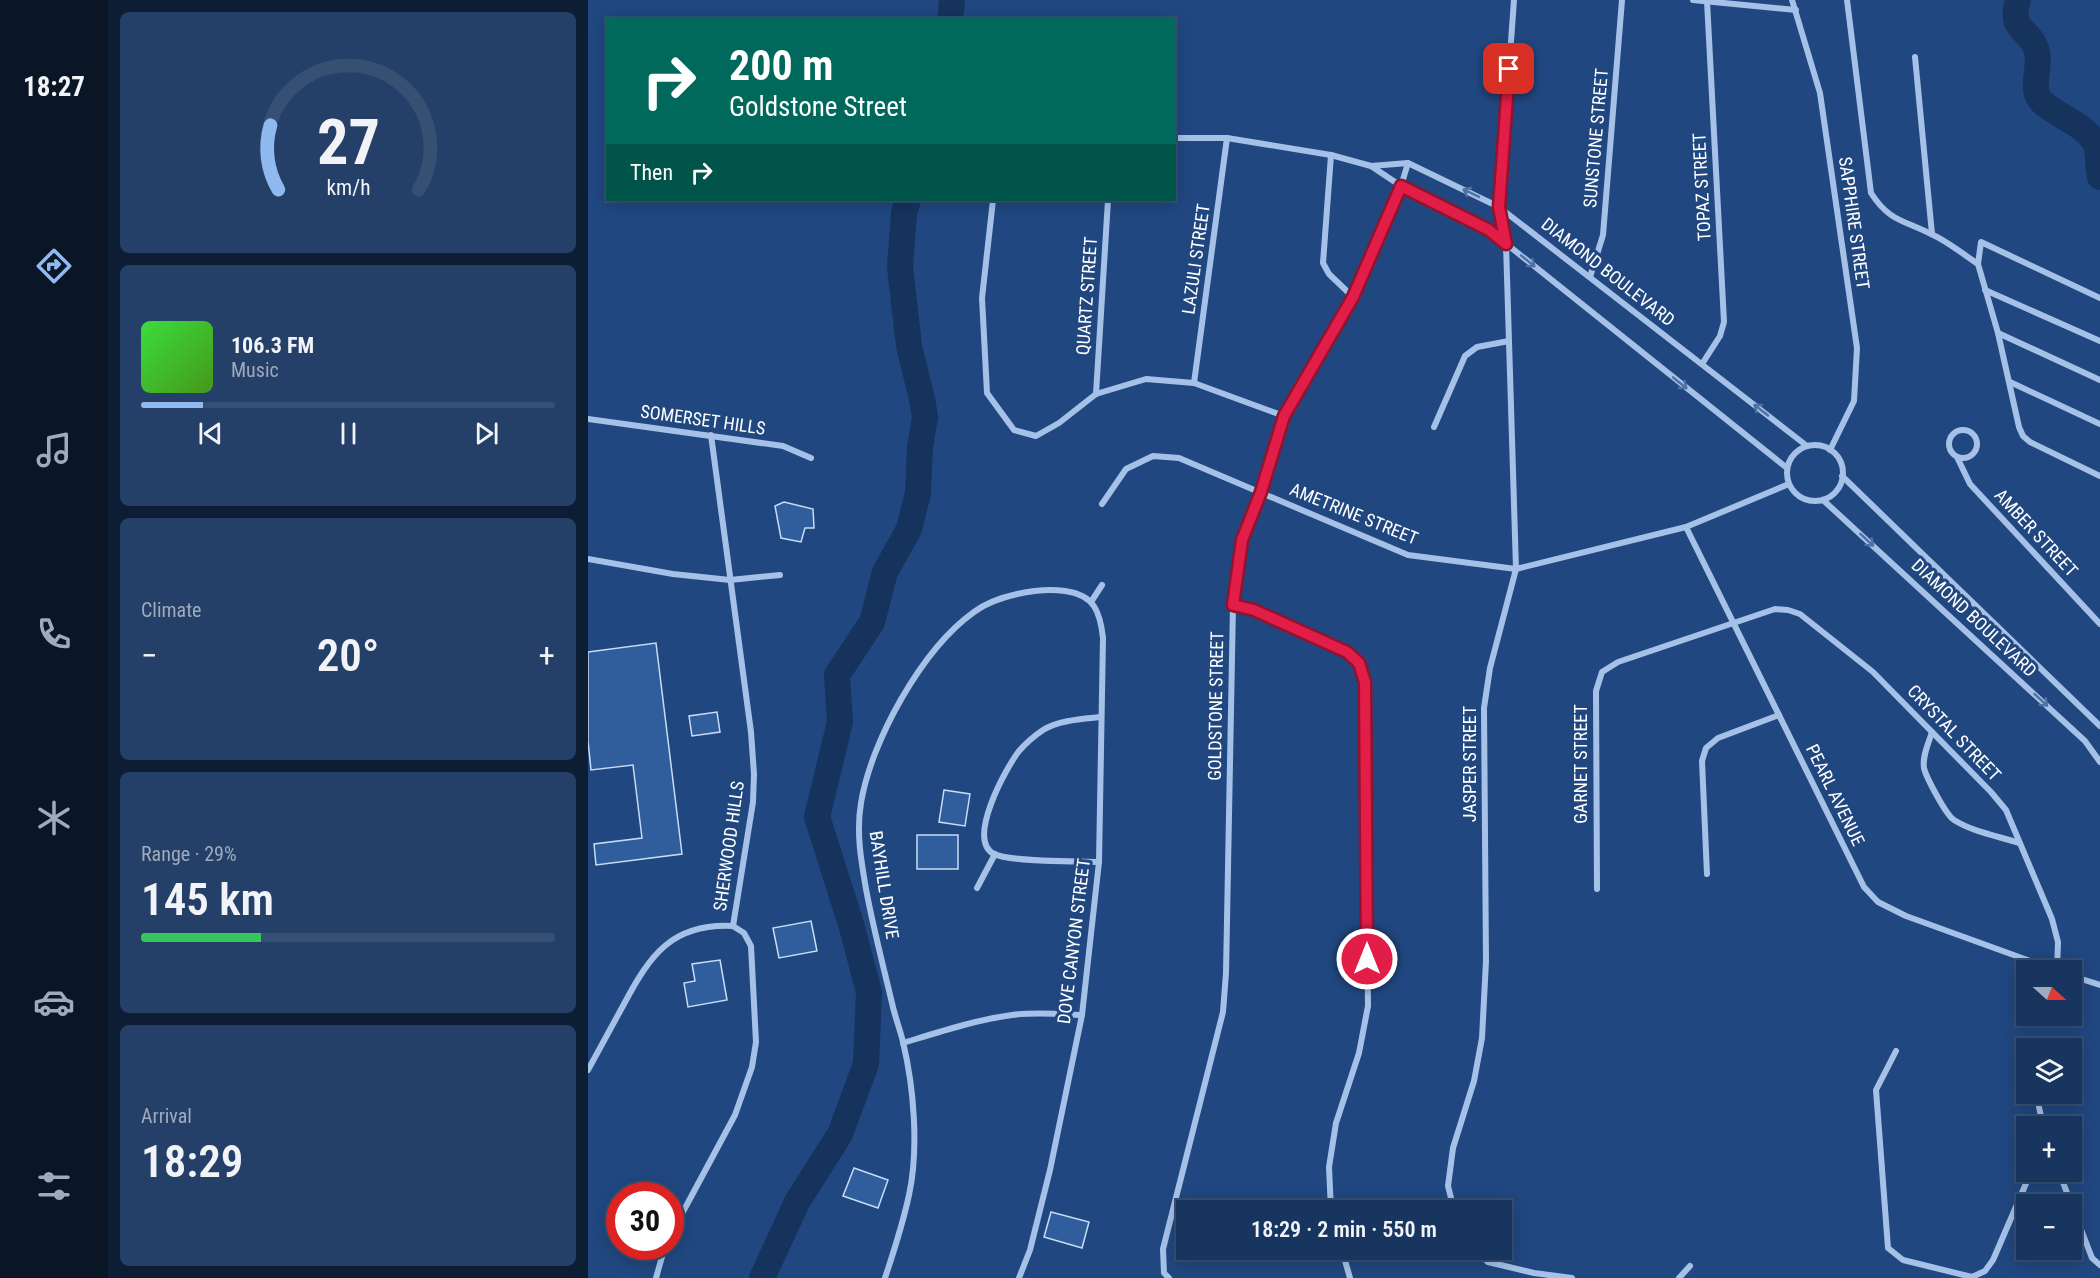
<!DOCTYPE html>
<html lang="en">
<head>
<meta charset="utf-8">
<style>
	:root { --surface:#18355f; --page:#254068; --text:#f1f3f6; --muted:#9fabbd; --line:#365074; --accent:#90b9f0 }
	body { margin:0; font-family:"Roboto Condensed",sans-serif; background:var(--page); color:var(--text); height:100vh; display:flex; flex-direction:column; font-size:22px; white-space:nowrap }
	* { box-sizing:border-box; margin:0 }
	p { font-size:20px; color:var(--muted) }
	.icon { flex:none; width:33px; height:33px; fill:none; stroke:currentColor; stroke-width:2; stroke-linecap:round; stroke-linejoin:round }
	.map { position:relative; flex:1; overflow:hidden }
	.sheet { display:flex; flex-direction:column; gap:12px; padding:12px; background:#0d1d34; width:480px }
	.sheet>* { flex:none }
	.banner { position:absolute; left:18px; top:18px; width:570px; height:183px; border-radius:0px; box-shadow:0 3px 15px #0003,0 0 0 2px var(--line); background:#00695c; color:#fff; overflow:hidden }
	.needle { width:39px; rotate:111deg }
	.tools { position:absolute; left:1428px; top:960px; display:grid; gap:12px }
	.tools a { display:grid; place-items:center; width:66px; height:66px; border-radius:0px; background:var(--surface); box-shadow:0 3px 15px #0003,0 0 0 2px var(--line); font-size:30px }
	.speed { position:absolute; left:18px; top:1182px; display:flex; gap:12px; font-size:30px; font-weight:700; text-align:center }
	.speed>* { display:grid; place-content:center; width:78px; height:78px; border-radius:50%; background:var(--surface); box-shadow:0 3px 15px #0003,0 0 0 2px var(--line); line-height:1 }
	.speed .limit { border:9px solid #d22; background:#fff; color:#111 }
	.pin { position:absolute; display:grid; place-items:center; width:51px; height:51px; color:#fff; margin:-26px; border-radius:12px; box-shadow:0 3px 9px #0006 }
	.me { position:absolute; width:66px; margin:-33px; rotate:0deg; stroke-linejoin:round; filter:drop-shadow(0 0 4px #0008) }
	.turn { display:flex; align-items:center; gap:21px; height:126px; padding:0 24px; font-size:27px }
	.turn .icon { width:78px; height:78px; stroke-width:2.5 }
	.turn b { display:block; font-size:42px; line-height:51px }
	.then { display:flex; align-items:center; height:57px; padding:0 24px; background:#0003; gap:12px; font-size:22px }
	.big { font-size:45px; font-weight:600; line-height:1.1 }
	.sheet .tile { flex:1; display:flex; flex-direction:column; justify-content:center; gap:9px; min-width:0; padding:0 21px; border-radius:9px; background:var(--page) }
	.sheet .dial { align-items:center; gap:0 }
	.dial svg { height:156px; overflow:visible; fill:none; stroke:var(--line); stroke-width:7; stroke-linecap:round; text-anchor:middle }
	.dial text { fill:var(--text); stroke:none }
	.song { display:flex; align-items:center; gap:18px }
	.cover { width:72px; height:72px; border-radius:9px; background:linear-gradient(135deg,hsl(120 70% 55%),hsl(100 70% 35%)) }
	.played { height:6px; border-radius:3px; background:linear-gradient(90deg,var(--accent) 15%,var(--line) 15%) }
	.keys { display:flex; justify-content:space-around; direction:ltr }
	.heat { display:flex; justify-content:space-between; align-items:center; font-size:33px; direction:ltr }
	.charge { height:9px; border-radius:4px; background:linear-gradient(90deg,#34c759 29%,var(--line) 0) }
	.trip { position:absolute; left:588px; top:1200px; width:336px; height:60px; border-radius:0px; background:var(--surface); box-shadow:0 3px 15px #0003,0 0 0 2px var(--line); font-weight:600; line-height:60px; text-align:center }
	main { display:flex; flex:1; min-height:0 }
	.dock { display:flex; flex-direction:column; width:108px; justify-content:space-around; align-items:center; background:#0a1526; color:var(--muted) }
	.dock .icon { width:42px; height:42px }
	.dock .selected { color:var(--accent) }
	.dock b { font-size:27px; color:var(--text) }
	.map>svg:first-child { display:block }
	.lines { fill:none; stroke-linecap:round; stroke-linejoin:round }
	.river { stroke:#16335e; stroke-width:26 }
	.building { fill:#305d9c; stroke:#c8dcf6; stroke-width:1.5 }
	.street { stroke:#a5c1e7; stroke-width:6 }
	.oneway { stroke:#4f72a3 }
	.route-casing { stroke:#92132f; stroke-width:15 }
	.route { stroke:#e11d48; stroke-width:10 }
	.labels { text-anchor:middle; stroke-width:6; stroke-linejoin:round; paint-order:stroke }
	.street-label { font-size:18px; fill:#fff; stroke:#20477f }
</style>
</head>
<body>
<main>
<nav class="dock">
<b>18:27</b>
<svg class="icon selected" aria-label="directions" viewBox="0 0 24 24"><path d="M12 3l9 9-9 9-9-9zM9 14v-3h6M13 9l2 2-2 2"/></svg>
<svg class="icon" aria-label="music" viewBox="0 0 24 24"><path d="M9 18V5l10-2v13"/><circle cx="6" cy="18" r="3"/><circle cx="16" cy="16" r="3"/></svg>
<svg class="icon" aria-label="phone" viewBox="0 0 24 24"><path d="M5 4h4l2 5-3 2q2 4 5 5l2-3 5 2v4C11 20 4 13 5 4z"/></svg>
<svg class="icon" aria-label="climate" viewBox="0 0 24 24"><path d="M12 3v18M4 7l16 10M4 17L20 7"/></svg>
<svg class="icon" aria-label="car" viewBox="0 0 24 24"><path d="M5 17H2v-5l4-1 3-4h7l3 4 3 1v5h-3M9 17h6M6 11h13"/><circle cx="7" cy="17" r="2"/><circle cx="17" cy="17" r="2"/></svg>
<svg class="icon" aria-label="filters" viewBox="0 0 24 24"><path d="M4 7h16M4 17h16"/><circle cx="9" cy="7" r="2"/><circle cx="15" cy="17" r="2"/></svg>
</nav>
<section class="sheet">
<div class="tile dial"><svg viewBox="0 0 100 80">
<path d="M14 69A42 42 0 1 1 86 69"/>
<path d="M14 69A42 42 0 0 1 10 36" stroke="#90b9f0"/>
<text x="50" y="56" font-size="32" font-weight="700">27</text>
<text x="50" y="72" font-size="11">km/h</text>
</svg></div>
<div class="tile">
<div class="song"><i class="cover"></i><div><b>106.3 FM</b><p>Music</p></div></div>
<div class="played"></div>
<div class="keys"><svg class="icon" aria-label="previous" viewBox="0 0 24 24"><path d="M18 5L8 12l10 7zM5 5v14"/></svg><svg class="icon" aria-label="pause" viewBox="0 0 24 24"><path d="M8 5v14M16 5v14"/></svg><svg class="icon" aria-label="next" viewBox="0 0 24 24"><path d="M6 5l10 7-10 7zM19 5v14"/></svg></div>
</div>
<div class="tile"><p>Climate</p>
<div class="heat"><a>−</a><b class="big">20°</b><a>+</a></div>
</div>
<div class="tile"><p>Range · 29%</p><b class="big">145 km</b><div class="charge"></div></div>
<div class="tile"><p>Arrival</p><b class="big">18:29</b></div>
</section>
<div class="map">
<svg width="1512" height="1278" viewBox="0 0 1512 1278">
	<rect width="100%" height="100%" fill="#20477f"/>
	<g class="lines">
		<g class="river">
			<path d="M 1430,0 C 1420,33 1443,27 1449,52 C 1453,68 1441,89 1454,102 C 1469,116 1494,123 1506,141 C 1512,150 1509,167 1512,177"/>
			<path d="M 362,20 L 364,0"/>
			<path d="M 174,1278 L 209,1202 L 252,1134 L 278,1064 L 281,992 L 263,924 L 229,817 L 252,722 L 249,675 L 284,622 L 297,572 L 321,529 L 330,493 L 332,447 L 337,417 L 334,399 L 321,346 L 312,267 L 316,213 L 320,200"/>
		</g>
	</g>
	<g class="building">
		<path d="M 196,502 L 225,509 L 226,528 L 217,528 L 213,542 L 193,538 L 187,506 Z"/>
		<path d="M 68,643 L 94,854 L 8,865 L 6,844 L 54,838 L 45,765 L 3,770 L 0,741 L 0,652 Z"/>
		<path d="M 129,712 L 132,732 L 104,736 L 101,716 Z"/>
		<path d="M 356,790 L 382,794 L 377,826 L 351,822 Z"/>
		<rect x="329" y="835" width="41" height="34"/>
		<path d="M 223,921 L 229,951 L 191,958 L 185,928 Z"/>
		<path d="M 132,960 L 139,1000 L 100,1007 L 96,983 L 107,981 L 104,964 Z"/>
		<path d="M 266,1168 L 300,1180 L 290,1208 L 255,1196 Z"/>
		<path d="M 463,1212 L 501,1222 L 494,1248 L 456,1237 Z"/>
	</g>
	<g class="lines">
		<g class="street">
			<path d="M 1105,0 L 1208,10"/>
			<path d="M 1204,0 L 1232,93 L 1269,348 L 1266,401 L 1242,450"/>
			<path d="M 1259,0 L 1283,193 C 1301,221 1315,220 1343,234 C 1359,241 1375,254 1390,264 L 1410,333 L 1431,427 L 1435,436 L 1442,442 L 1512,476"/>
			<path d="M 1327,57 L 1344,234"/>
			<path d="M 586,138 L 639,138 L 743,155 L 783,166 L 820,163 L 911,207 L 1219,446"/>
			<path d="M 743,155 L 735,263 L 741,274 L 765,297"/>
			<path d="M 783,166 L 813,186 L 901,230 L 1199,468"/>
			<path d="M 405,200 L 394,298 L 399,393 L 426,430 L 448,436 L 471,423 L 508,394 L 558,379 L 606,383 L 696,416"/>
			<path d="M 1390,264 L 1393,242 L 1512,298"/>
			<path d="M 1002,277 L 1015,235 L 1034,0"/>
			<path d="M 1397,290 L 1512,341"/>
			<path d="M 1410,333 L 1512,380"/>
			<path d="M 1114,364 L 1132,336 L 1136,322 L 1119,1"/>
			<path d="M 1422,382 L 1512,424"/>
			<path d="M 606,383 L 639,138"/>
			<path d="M 508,394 L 520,200"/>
			<path d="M 0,419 L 195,446 L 223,458"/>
			<path d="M 846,427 L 877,356 L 889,347 L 921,341"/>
			<circle cx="1375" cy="444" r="14"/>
			<path d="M 123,435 L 163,732 L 166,774 L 165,802 L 145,926"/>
			<circle cx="1227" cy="473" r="28"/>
			<path d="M 1369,457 L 1382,484 L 1512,624"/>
			<path d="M 1254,476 L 1512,726"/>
			<path d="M 1235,500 L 1497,741 L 1512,762"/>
			<path d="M 514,504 L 538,469 L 565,456 L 591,458 L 820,555 L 928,569 L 1098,527 L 1201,484"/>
			<path d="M 1098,527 L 1276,887 L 1290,902 L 1318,916 L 1467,970"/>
			<path d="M 0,559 L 85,574 L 142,580 L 192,575"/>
			<path d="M 503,602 L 514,585"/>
			<path d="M 645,605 L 666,610 L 759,652 L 771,663 L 777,682 L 780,1006 L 771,1053 L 748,1123 L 741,1167 L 743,1210"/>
			<path d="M 1344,732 C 1341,742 1334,756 1336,768 C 1338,777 1358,815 1366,820 C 1385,832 1410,836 1431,843"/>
			<path d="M 511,862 C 489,861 422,862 406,854 C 378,840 418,768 431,751 C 438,743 446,736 455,730 C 471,720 494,719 513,717"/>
			<path d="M 1119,874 L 1114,761 L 1118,748 L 1130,738 L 1191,715"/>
			<path d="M 389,888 L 407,854"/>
			<path d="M 1009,889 L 1008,691 L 1014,672 L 1030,662 L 1187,609 L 1200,610 L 1212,614 L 1285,672 L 1403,792 L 1418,810 L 1464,919 L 1470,942 L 1469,970"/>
			<path d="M 1484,976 L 1512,985"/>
			<path d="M 315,1043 C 351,1032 387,1020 424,1015 C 447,1012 471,1014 494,1015"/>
			<path d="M 1308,1051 L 1288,1090 L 1300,1248 L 1315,1260 L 1384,1277 L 1397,1271 L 1405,1260 L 1443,1172"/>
			<path d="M 0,1070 C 12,1048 24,1026 36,1004 C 62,955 84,923 145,926"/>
			<path d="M 1451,1107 L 1455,1126"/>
			<path d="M 1471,1172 L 1504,1258 L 1512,1265"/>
			<path d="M 866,1210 L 860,1186 L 865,1148 L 886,1081 L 894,1038 L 898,961 L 896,708 L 902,668 L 928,569 L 918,244 L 911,207 L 926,0"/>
			<path d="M 82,1236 L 147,1115 L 164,1067 L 168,1042 L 163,946 L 156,933 L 145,926"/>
			<path d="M 754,1250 L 762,1278"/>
			<path d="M 887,1250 L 900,1262 L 946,1273 L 984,1278"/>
			<path d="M 68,1278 L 77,1246"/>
			<path d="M 297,1278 C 306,1251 315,1223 321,1195 C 331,1149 326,1088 315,1042 C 312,1029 307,1017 304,1003 C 295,965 285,927 278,889 C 273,860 268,832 273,803 C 283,741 334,649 386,612 C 407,596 450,587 477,591 C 506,595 512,611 515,638 L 511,862 L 494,1015 L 462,1170 L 442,1250 L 431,1278"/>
			<path d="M 581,1278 L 576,1273 L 575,1249 L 635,1012 L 638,973 L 645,605 L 654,540 L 673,492 L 696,416 L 765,297 L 813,186 L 820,163"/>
			<path d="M 1091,1278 L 1102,1266"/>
		</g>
	</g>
	<defs><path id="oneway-shaft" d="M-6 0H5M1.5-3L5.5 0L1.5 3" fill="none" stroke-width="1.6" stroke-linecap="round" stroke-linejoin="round" transform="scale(1.5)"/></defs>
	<g class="oneway">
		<use href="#oneway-shaft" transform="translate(883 193) rotate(-154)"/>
		<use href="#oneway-shaft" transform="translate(940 261) rotate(39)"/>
		<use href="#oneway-shaft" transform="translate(1092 383) rotate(39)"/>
		<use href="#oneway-shaft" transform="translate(1173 410) rotate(-142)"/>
		<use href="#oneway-shaft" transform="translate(1279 540) rotate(43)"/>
		<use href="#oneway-shaft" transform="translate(1453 700) rotate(43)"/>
	</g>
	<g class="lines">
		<defs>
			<path id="route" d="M 779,959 L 777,682 L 771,663 L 759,652 L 666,610 L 645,605 L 654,540 L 673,492 L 696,416 L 765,297 L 813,186 L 901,230 L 918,244 L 911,207 L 921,69"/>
		</defs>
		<use href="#route" class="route-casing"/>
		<use href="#route" class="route"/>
	</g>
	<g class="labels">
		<g class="street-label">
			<text transform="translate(1008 138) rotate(-85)" y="6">SUNSTONE STREET</text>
			<text transform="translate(1114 187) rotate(-93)" y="6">TOPAZ STREET</text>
			<text transform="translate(1266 223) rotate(82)" y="6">SAPPHIRE STREET</text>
			<text transform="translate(608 259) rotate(-82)" y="6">LAZULI STREET</text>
			<text transform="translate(1020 272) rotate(38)" y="6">DIAMOND BOULEVARD</text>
			<text transform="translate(499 296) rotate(-86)" y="6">QUARTZ STREET</text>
			<text transform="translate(115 420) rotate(8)" y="6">SOMERSET HILLS</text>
			<text transform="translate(766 514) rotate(22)" y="6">AMETRINE STREET</text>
			<text transform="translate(1448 533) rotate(47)" y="6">AMBER STREET</text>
			<text transform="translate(1386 618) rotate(43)" y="6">DIAMOND BOULEVARD</text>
			<text transform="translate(628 706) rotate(-89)" y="6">GOLDSTONE STREET</text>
			<text transform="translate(1366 733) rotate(46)" y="6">CRYSTAL STREET</text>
			<text transform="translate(882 764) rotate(-90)" y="6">JASPER STREET</text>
			<text transform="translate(993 764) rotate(-90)" y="6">GARNET STREET</text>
			<text transform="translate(1247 795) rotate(64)" y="6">PEARL AVENUE</text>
			<text transform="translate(141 846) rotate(-82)" y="6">SHERWOOD HILLS</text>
			<text transform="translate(296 885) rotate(81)" y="6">BAYHILL DRIVE</text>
			<text transform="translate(486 941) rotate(-83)" y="6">DOVE CANYON STREET</text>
		</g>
	</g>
</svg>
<div class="tools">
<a><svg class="needle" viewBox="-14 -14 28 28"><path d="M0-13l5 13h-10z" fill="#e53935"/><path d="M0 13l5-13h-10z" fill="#9fabbd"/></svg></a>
<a><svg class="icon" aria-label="layers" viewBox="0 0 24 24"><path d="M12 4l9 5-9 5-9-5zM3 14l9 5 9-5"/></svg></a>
<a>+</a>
<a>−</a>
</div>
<div class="speed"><div class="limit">30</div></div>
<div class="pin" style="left:921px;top:69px;background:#d93025"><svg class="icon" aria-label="arrive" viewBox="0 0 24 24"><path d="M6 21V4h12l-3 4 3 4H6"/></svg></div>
<svg class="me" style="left:779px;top:959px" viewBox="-20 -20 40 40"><circle r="17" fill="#e11d48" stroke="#fff" stroke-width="3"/><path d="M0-11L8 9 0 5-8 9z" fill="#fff"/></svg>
<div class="trip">18:29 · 2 min · 550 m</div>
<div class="banner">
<div class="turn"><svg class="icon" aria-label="right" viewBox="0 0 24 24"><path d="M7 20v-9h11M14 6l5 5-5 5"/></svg><div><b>200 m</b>Goldstone Street</div></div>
<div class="then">Then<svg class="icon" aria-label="right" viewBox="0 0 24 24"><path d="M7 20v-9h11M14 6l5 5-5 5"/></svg></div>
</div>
</div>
</main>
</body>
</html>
